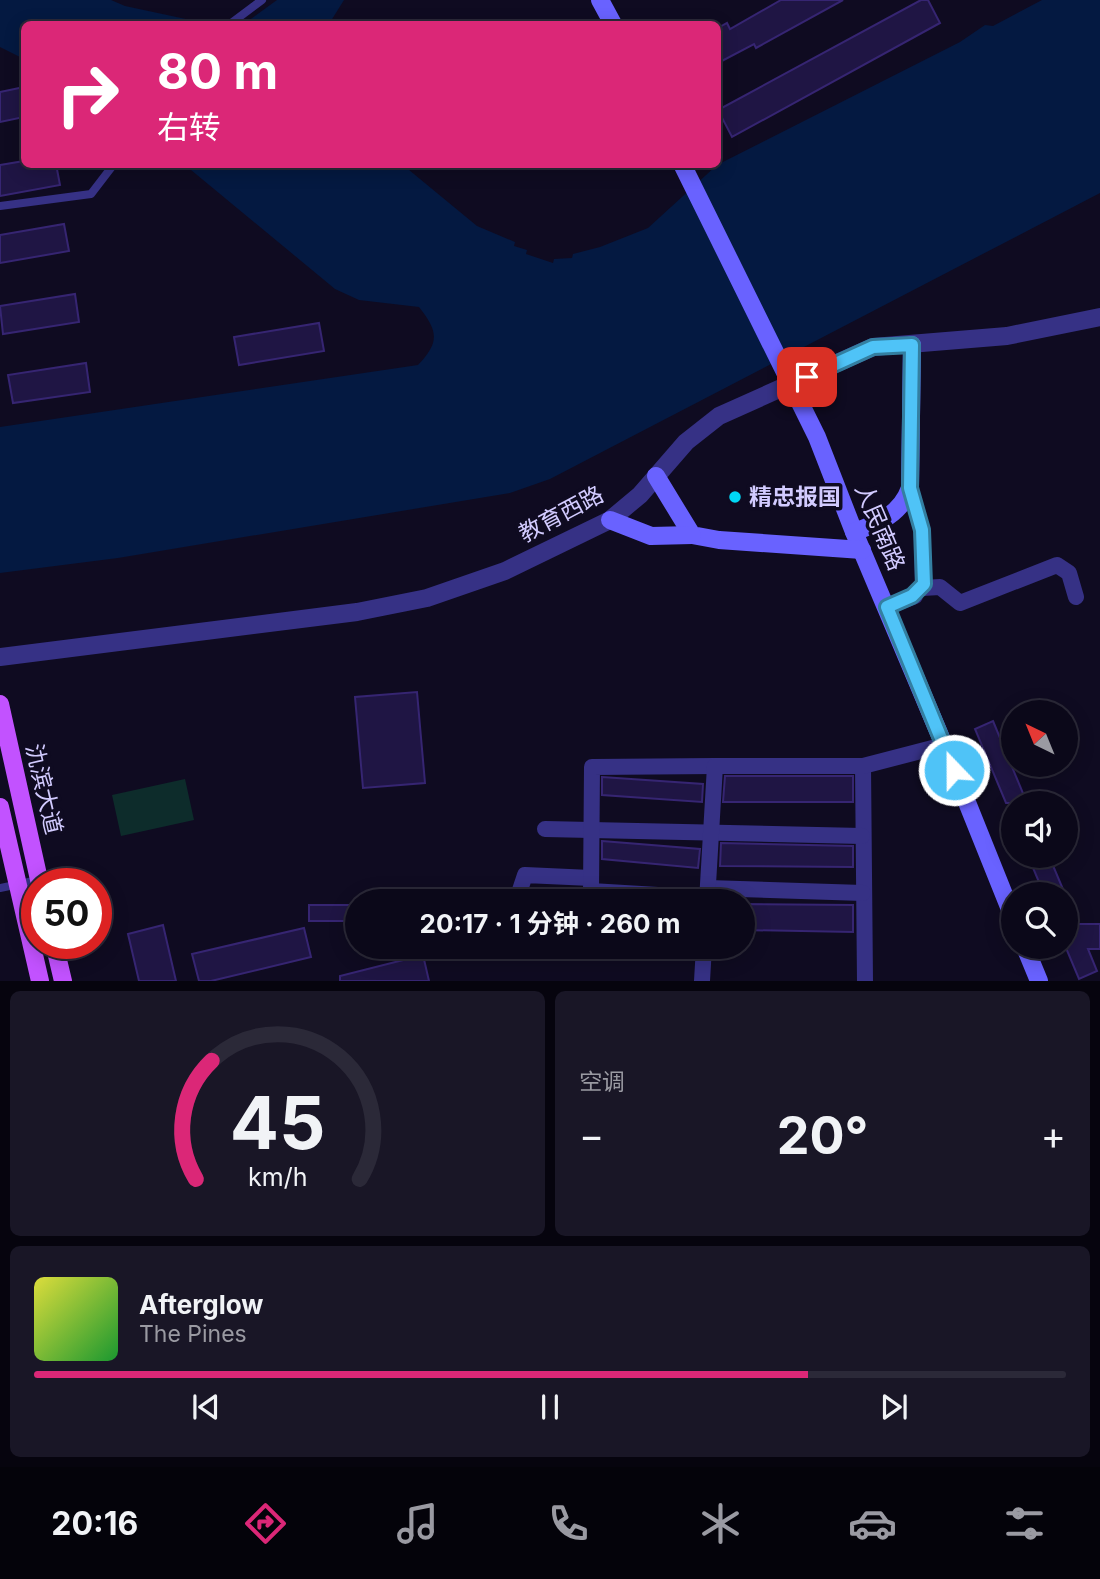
<!DOCTYPE html>
<html lang="zh">
<head>
<meta charset="utf-8">
<style>
	:root { --surface:#0b0819; --page:#191626; --text:#f1f3f6; --muted:#9a9aa2; --line:#2b2938; --accent:#db2777 }
	body { margin:0; font-family:Inter,"Noto Sans SC",sans-serif; background:var(--page); color:var(--text); height:100vh; display:flex; flex-direction:column; font-size:26px; white-space:nowrap }
	* { box-sizing:border-box; margin:0 }
	p { font-size:23px; color:var(--muted) }
	.icon { flex:none; width:38px; height:38px; fill:none; stroke:currentColor; stroke-width:2; stroke-linecap:round; stroke-linejoin:round }
	.map { position:relative; height:981px; overflow:hidden }
	.drawer { display:flex; flex-direction:column; gap:10px; padding:10px; background:#06040e; flex:1 }
	.drawer>* { flex:none }
	.top-card { position:absolute; left:21px; top:21px; width:700px; height:147px; border-radius:10px; box-shadow:0 4px 18px #0003,0 0 0 2px var(--line); background:#db2777; color:#fff; overflow:hidden }
	.needle { width:46px; rotate:317deg }
	.fabs { position:absolute; left:1001px; top:700px; display:grid; gap:14px }
	.fabs a { display:grid; place-items:center; width:77px; height:77px; border-radius:50%; background:var(--surface); box-shadow:0 4px 18px #0003,0 0 0 2px var(--line); font-size:35px }
	.speed { position:absolute; left:21px; top:868px; display:flex; gap:14px; font-size:35px; font-weight:700; text-align:center }
	.speed>* { display:grid; place-content:center; width:91px; height:91px; border-radius:50%; background:var(--surface); box-shadow:0 4px 18px #0003,0 0 0 2px var(--line); line-height:1 }
	.speed .limit { border:10px solid #d22; background:#fff; color:#111 }
	.pin { position:absolute; display:grid; place-items:center; width:60px; height:60px; color:#fff; margin:-30px; border-radius:14px; box-shadow:0 4px 10px #0006 }
	.me { position:absolute; width:77px; margin:-38px; rotate:338deg; stroke-linejoin:round; filter:drop-shadow(0 0 5px #0008) }
	.turn { display:flex; align-items:center; gap:24px; height:147px; padding:0 21px; font-size:32px }
	.turn .icon { width:91px; height:91px; stroke-width:2.5 }
	.turn b { display:block; font-size:49px; line-height:60px }
	.big { font-size:52px; font-weight:700; line-height:1.1 }
	.drawer .widget { flex:1; display:flex; flex-direction:column; justify-content:center; gap:10px; min-width:0; padding:0 24px; border-radius:10px; background:var(--page) }
	.drawer .dial { align-items:center; gap:0 }
	.dial svg { height:182px; overflow:visible; fill:none; stroke:var(--line); stroke-width:7; stroke-linecap:round; text-anchor:middle }
	.dial text { fill:var(--text); stroke:none }
	.song { display:flex; align-items:center; gap:21px }
	.cover { width:84px; height:84px; border-radius:10px; background:linear-gradient(135deg,hsl(60 70% 55%),hsl(130 70% 35%)) }
	.played { height:7px; border-radius:4px; background:linear-gradient(90deg,var(--accent) 75%,var(--line) 75%) }
	.keys { display:flex; justify-content:space-around; direction:ltr }
	.heat { display:flex; justify-content:space-between; align-items:center; font-size:38px; direction:ltr }
	.drawer .tiles { flex:1; display:grid; gap:10px; grid-template-columns:1fr 1fr }
	.widget:last-child { grid-column:span 2 }
	.trip { position:absolute; left:345px; top:889px; width:410px; height:70px; border-radius:35px; background:var(--surface); box-shadow:0 4px 18px #0003,0 0 0 2px var(--line); font-weight:700; line-height:70px; text-align:center }
	.menu { display:flex; height:112px; justify-content:space-around; align-items:center; background:#04030a; color:var(--muted) }
	.menu .icon { width:49px; height:49px }
	.menu .selected { color:var(--accent) }
	.menu b { font-size:32px; color:var(--text) }
	.map>svg:first-child { display:block }
	.green { fill:#0d2c2b }
	.water { fill:#041941 }
	.building { fill:#1f1544; stroke:#362572; stroke-width:2 }
	.lines { fill:none; stroke-linecap:round; stroke-linejoin:round }
	.service { stroke:#363185; stroke-width:8 }
	.minor { stroke:#363185; stroke-width:16 }
	.tertiary { stroke:#363185; stroke-width:18 }
	.secondary { stroke:#6962ff; stroke-width:18 }
	.primary { stroke:#c252ff; stroke-width:18 }
	.route-casing { stroke:#337fa1; stroke-width:18 }
	.route { stroke:#4fc3f7; stroke-width:12 }
	.poi-dot { fill:#00d8f6; stroke:#0f0b21; stroke-width:2.5 }
	.labels { text-anchor:middle; stroke-width:7; stroke-linejoin:round; paint-order:stroke }
	.poi-label { font-size:23px; font-weight:bold; fill:#d2cbff; stroke:#0f0b21; text-anchor:start }
	.street-label { font-size:23px; fill:#d2cbff; stroke:#0f0b21 }
</style>
</head>
<body>
<div class="map">
<svg width="1100" height="981" viewBox="0 0 1100 981">
	<rect width="100%" height="100%" fill="#0f0b21"/>
	<path class="green" d="M 185,779 L 194,820 L 121,836 L 112,795 Z"/>
	<g class="water">
		<path d="M 0,0 L 111,0 L 125,6 L 209,24 L 24,24 L 24,59 L 0,47 Z"/>
		<path d="M 277,0 L 344,0 L 329,24 L 244,24 Z"/>
		<path d="M 1042,0 L 1100,0 L 1100,193 L 550,479 L 510,493 L 118,558 L 0,573 L 0,427 L 418,365 C 440,342 438,331 419,307 L 359,300 L 335,289 L 185,165 L 403,165 L 477,226 L 515,242 L 514,246 L 527,250 L 526,254 L 553,263 L 554,259 L 572,258 L 573,254 L 600,247 L 648,228 L 717,165 L 960,42 L 985,25 L 993,26 Z"/>
	</g>
	<g class="building">
		<path d="M 781,0 L 843,0 L 756,48 L 754,44 L 718,63 L 718,28 L 727,23 L 730,29 Z"/>
		<path d="M 921,0 L 928,0 L 940,23 L 732,137 L 718,110 Z"/>
		<path d="M 24,87 L 24,117 L 0,122 L 0,92 Z"/>
		<path d="M 24,161 L 24,164 L 56,164 L 60,185 L 0,196 L 0,165 Z"/>
		<path d="M 64,224 L 69,251 L 0,263 L 0,235 Z"/>
		<path d="M 75,294 L 79,322 L 3,334 L 0,306 Z"/>
		<path d="M 319,323 L 324,351 L 239,365 L 234,337 Z"/>
		<path d="M 86,363 L 90,392 L 13,403 L 8,375 Z"/>
		<path d="M 417,692 L 425,783 L 363,788 L 355,697 Z"/>
		<path d="M 993,721 L 1027,803 L 1006,803 L 975,729 Z"/>
		<path d="M 725,776 L 853,776 L 853,802 L 723,802 Z"/>
		<path d="M 602,777 L 703,784 L 702,802 L 602,795 Z"/>
		<path d="M 602,841 L 700,849 L 698,868 L 602,859 Z"/>
		<path d="M 721,843 L 853,846 L 853,867 L 720,866 Z"/>
		<path d="M 1028,856 L 1049,856 L 1065,894 L 1044,894 Z"/>
		<path d="M 1066,897 L 1077,924 L 1100,924 L 1100,949 L 1088,949 L 1097,971 L 1079,979 L 1066,948 Z"/>
		<path d="M 742,904 L 853,905 L 853,932 L 742,930 Z"/>
		<rect x="309" y="905" width="48" height="16"/>
		<path d="M 163,925 L 176,981 L 139,981 L 128,934 Z"/>
		<path d="M 304,928 L 311,957 L 211,981 L 199,981 L 192,954 Z"/>
		<path d="M 423,955 L 429,981 L 340,981 L 340,976 Z"/>
	</g>
	<g class="lines">
		<g class="service">
			<path d="M 230,24 L 262,0"/>
			<path d="M 0,206 L 91,194 L 114,164"/>
			<path d="M 0,888 L 38,880"/>
		</g>
		<g class="minor">
			<path d="M 910,488 L 922,530 L 923,588"/>
			<path d="M 922,588 L 940,587 L 960,603 L 1057,565 L 1069,573 L 1076,597"/>
			<path d="M 887,607 L 915,596"/>
			<path d="M 863,766 L 865,981"/>
			<path d="M 545,829 L 862,836"/>
			<path d="M 708,888 L 863,893"/>
			<path d="M 520,890 L 525,875 L 591,878"/>
			<path d="M 708,898 L 591,891 L 592,767 L 715,766"/>
			<path d="M 707,901 L 715,766 L 863,766 L 944,745"/>
			<path d="M 702,981 L 704,947"/>
		</g>
		<path class="tertiary" d="M 0,657 L 357,612 L 427,598 L 505,571 L 610,520 L 640,495 L 686,442 L 719,416 L 873,347 L 1007,336 L 1100,317"/>
		<g class="secondary">
			<path d="M 600,0 L 613,24"/>
			<path d="M 682,164 L 817,437 L 854,532 L 944,745 L 1013,917"/>
			<path d="M 656,476 L 692,535 L 719,540 L 862,550"/>
			<path d="M 610,520 L 651,536 L 692,535"/>
			<path d="M 854,532 C 879,523 901,514 910,488 L 912,345"/>
			<path d="M 1025,947 L 1039,981"/>
		</g>
		<g class="primary">
			<path d="M 0,704 L 40,884"/>
			<path d="M 0,807 L 40,981"/>
			<path d="M 54,943 L 63,981"/>
		</g>
	</g>
	<g class="lines">
		<defs>
			<path id="route" d="M 807,377 L 873,347 L 912,345 L 910,488 L 922,530 L 924,584 L 912,596 L 887,607 L 954,770"/>
		</defs>
		<use href="#route" class="route-casing"/>
		<use href="#route" class="route"/>
	</g>
	<circle class="poi-dot" cx="735" cy="497" r="7"/>
	<g class="labels">
		<g class="poi-label">
			<text x="749" y="505">精忠报国</text>
		</g>
		<g class="street-label">
			<text transform="translate(561 514) rotate(-28)" y="8">教育西路</text>
			<text transform="translate(880 527) rotate(67)" y="8">人民南路</text>
			<text transform="translate(44 789) rotate(77)" y="8">氿滨大道</text>
		</g>
	</g>
</svg>
<div class="fabs">
<a><svg class="needle" viewBox="-14 -14 28 28"><path d="M0-13l5 13h-10z" fill="#e53935"/><path d="M0 13l5-13h-10z" fill="#9a9aa2"/></svg></a>
<a><svg class="icon" aria-label="sound" viewBox="0 0 24 24"><path d="M4 9h4l5-4v14l-5-4H4zM17 9q2 3 0 6"/></svg></a>
<a><svg class="icon" aria-label="search" viewBox="0 0 24 24"><circle cx="10" cy="10" r="6"/><path d="M15 15l6 6"/></svg></a>
</div>
<div class="speed"><div class="limit">50</div></div>
<div class="pin" style="left:807px;top:377px;background:#d93025"><svg class="icon" aria-label="arrive" viewBox="0 0 24 24"><path d="M6 21V4h12l-3 4 3 4H6"/></svg></div>
<svg class="me" style="left:954px;top:770px" viewBox="-20 -20 40 40"><circle r="17" fill="#4fc3f7" stroke="#fff" stroke-width="3"/><path d="M0-11L8 9 0 5-8 9z" fill="#fff"/></svg>
<div class="trip">20:17 · 1 分钟 · 260 m</div>
<div class="top-card">
<div class="turn"><svg class="icon" aria-label="right" viewBox="0 0 24 24"><path d="M7 20v-9h11M14 6l5 5-5 5"/></svg><div><b>80 m</b>右转</div></div>
</div>
</div>
<section class="drawer">
<div class="tiles">
<div class="widget dial"><svg viewBox="0 0 100 80">
<path d="M14 69A42 42 0 1 1 86 69"/>
<path d="M14 69A42 42 0 0 1 21 17" stroke="#db2777"/>
<text x="50" y="56" font-size="32" font-weight="700">45</text>
<text x="50" y="72" font-size="11">km/h</text>
</svg></div>
<div class="widget"><p>空调</p>
<div class="heat"><a>−</a><b class="big">20°</b><a>+</a></div>
</div>
<div class="widget">
<div class="song"><i class="cover"></i><div><b>Afterglow</b><p>The Pines</p></div></div>
<div class="played"></div>
<div class="keys"><svg class="icon" aria-label="previous" viewBox="0 0 24 24"><path d="M18 5L8 12l10 7zM5 5v14"/></svg><svg class="icon" aria-label="pause" viewBox="0 0 24 24"><path d="M8 5v14M16 5v14"/></svg><svg class="icon" aria-label="next" viewBox="0 0 24 24"><path d="M6 5l10 7-10 7zM19 5v14"/></svg></div>
</div>
</div>
</section>
<nav class="menu">
<b>20:16</b>
<svg class="icon selected" aria-label="directions" viewBox="0 0 24 24"><path d="M12 3l9 9-9 9-9-9zM9 14v-3h6M13 9l2 2-2 2"/></svg>
<svg class="icon" aria-label="music" viewBox="0 0 24 24"><path d="M9 18V5l10-2v13"/><circle cx="6" cy="18" r="3"/><circle cx="16" cy="16" r="3"/></svg>
<svg class="icon" aria-label="phone" viewBox="0 0 24 24"><path d="M5 4h4l2 5-3 2q2 4 5 5l2-3 5 2v4C11 20 4 13 5 4z"/></svg>
<svg class="icon" aria-label="climate" viewBox="0 0 24 24"><path d="M12 3v18M4 7l16 10M4 17L20 7"/></svg>
<svg class="icon" aria-label="car" viewBox="0 0 24 24"><path d="M5 17H2v-5l4-1 3-4h7l3 4 3 1v5h-3M9 17h6M6 11h13"/><circle cx="7" cy="17" r="2"/><circle cx="17" cy="17" r="2"/></svg>
<svg class="icon" aria-label="filters" viewBox="0 0 24 24"><path d="M4 7h16M4 17h16"/><circle cx="9" cy="7" r="2"/><circle cx="15" cy="17" r="2"/></svg>
</nav>
</body>
</html>
